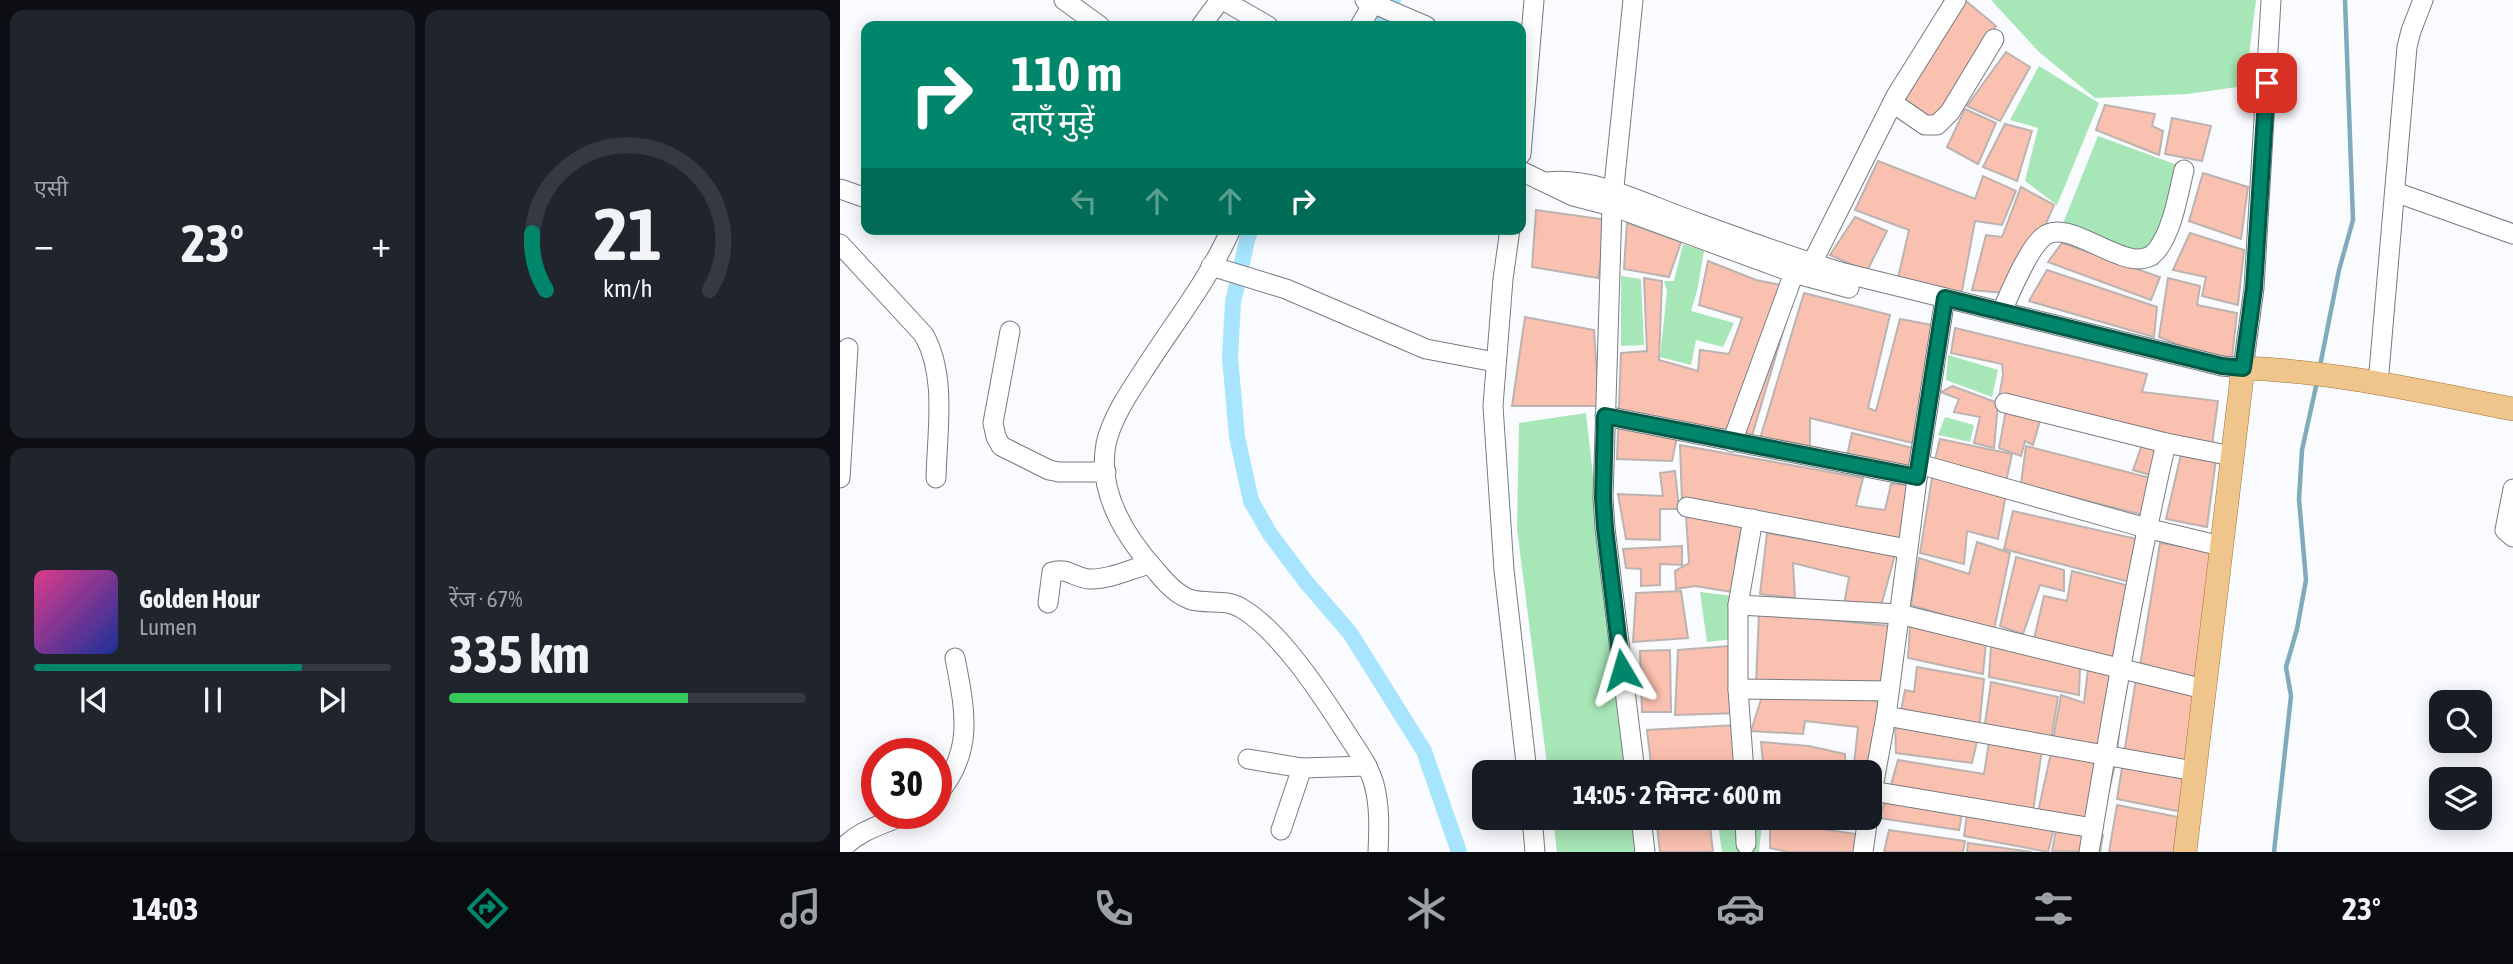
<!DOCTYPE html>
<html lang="hi">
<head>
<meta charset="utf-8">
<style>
	:root { --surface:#171b24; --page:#20242c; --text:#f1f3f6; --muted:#9ea1a6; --line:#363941; --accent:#00876b }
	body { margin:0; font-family:"Asap Condensed","Noto Sans Devanagari",sans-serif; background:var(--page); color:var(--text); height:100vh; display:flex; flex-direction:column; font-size:26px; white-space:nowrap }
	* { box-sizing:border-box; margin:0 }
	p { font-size:23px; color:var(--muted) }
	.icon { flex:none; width:38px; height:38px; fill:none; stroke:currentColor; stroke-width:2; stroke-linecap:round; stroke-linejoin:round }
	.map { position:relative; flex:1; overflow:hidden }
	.drawer { display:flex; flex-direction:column; gap:10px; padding:10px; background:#0d0f14; width:840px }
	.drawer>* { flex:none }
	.banner { position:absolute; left:21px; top:21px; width:665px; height:214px; border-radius:14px; box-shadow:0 4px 18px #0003; background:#00876b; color:#fff; overflow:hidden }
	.controls { position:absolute; left:1589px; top:690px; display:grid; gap:14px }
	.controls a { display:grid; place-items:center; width:63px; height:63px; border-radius:14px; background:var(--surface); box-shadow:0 4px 18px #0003; font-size:35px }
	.speed { position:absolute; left:21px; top:738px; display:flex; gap:14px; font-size:35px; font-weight:700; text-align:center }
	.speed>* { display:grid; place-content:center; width:91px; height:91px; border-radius:50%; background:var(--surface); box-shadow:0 4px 18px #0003; line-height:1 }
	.speed .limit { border:10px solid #d22; background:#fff; color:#111 }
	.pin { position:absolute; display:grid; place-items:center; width:60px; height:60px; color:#fff; margin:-30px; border-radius:14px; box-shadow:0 4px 10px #0006 }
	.me { position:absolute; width:77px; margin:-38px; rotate:353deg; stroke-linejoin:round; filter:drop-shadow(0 0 5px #0008) }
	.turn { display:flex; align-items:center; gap:24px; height:147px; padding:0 35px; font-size:32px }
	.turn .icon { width:91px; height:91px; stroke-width:2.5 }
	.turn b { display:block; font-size:49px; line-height:60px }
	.lanes { display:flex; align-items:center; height:66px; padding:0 35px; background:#0003; justify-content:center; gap:35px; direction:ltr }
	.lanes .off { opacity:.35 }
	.big { font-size:52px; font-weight:700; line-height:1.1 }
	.drawer .widget { flex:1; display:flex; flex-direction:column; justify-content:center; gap:10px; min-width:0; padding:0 24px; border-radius:14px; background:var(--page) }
	.drawer .dial { align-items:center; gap:0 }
	.dial svg { height:182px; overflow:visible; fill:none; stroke:var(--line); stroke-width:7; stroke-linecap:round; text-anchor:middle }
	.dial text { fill:var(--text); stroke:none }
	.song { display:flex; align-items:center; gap:21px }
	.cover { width:84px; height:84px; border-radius:10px; background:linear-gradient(135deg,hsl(330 70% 55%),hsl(230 70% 35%)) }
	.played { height:7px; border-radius:4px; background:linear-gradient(90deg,var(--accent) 75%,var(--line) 75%) }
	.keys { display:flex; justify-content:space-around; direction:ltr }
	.heat { display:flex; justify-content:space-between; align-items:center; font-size:38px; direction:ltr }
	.charge { height:10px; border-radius:5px; background:linear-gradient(90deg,#34c759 67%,var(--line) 0) }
	.drawer .tiles { flex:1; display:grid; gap:10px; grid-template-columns:repeat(2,1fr) }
	.trip { position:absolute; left:632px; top:760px; width:410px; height:70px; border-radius:14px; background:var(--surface); box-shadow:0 4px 18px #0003; font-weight:700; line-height:70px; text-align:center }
	.dock { display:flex; height:112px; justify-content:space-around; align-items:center; background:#090b0e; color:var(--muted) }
	.dock .icon { width:49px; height:49px }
	.dock .current { color:var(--accent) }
	.dock b { font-size:32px; color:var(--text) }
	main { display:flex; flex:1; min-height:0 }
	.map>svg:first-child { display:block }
	.green { fill:#a6e6b7 }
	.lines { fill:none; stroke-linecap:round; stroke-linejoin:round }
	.stream { stroke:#7fabbd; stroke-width:4.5 }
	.canal { stroke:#a6e5fd; stroke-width:16 }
	.building { fill:#fbc1b0; stroke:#bcb3b0; stroke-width:2 }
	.minor-casing { stroke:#787b81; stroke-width:21 }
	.major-casing { stroke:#a17437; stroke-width:24 }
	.minor { stroke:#fff; stroke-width:19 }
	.major { stroke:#efc58c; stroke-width:23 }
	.route-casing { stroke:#005846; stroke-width:18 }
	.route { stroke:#00876b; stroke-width:12 }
</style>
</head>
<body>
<main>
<section class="drawer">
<div class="tiles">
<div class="widget"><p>एसी</p>
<div class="heat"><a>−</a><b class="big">23°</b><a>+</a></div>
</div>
<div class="widget dial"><svg viewBox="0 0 100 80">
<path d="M14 69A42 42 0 1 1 86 69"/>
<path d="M14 69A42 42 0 0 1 8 44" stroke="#00876b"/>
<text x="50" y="56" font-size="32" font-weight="700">21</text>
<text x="50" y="72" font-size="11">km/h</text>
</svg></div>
<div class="widget">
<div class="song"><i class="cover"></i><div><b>Golden Hour</b><p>Lumen</p></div></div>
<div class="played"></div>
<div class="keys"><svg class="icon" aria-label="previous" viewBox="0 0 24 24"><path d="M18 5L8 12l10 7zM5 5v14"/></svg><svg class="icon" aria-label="pause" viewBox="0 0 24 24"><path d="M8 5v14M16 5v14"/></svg><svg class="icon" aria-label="next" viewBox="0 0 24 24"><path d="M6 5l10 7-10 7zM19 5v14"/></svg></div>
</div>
<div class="widget"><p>रेंज · 67%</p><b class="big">335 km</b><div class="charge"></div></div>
</div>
</section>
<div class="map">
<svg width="1673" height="852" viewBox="0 0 1673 852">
	<rect width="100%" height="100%" fill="#fafbfe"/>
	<g class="green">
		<path d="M 1151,0 L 1416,0 L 1405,86 L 1347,94 L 1255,98 L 1199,52 Z"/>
		<path d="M 1199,66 L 1259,103 L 1217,205 L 1185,181 L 1198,128 L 1170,120 Z"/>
		<path d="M 1258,136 L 1351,170 L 1318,266 L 1220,231 Z"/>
		<path d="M 843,244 L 864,251 L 857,291 L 851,311 L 894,323 L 883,347 L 856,340 L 851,365 L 820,357 L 827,291 L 824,281 L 834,281 Z"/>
		<path d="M 781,276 L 801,279 L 804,345 L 781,346 Z"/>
		<path d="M 1108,355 L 1158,370 L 1152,397 L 1106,380 Z"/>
		<path d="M 746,413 L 786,772 L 708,772 L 677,529 L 679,423 Z"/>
		<path d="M 1105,417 L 1134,425 L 1130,442 L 1098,435 Z"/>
		<path d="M 860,592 L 902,597 L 903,638 L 867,642 Z"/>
		<path d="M 713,817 L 791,817 L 795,852 L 717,852 Z"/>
		<path d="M 877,817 L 923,817 L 919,851 L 922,852 L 882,852 Z"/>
	</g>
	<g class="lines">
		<g class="stream">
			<path d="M 1480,366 L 1499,270 L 1513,220 L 1505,0"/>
			<path d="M 1434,852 L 1451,696 L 1446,667 L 1457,629 L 1466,580 L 1459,499 L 1462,450 L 1477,382"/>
		</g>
		<g class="canal">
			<path d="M 537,26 L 553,0"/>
			<path d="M 412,229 L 408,236 L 393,302 L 390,357 L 397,437 L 411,501 L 430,534 L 466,582 L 510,633 L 584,751 L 619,852"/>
		</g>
	</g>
	<g class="building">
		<path d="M 1126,1 L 1156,26 L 1092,123 L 1061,102 Z"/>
		<path d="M 1166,52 L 1190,67 L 1160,121 L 1127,106 Z"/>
		<path d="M 1265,105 L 1315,114 L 1312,126 L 1323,131 L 1319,155 L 1256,130 Z"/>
		<path d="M 1125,109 L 1156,123 L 1138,164 L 1107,147 Z"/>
		<path d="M 1332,118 L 1371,126 L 1362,161 L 1325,154 Z"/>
		<path d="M 1165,124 L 1192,131 L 1177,181 L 1143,167 Z"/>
		<path d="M 1038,161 L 1135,199 L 1143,176 L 1176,191 L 1162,225 L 1135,221 L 1121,296 L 1058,278 L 1069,230 L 1015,210 Z"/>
		<path d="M 1363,173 L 1408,187 L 1401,239 L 1349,221 Z"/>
		<path d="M 1181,187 L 1214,205 L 1176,294 L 1132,290 L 1146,235 L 1162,237 Z"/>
		<path d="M 696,210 L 768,220 L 758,278 L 692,267 Z"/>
		<path d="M 1015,217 L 1047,231 L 1027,271 L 990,255 Z"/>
		<path d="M 787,223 L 841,242 L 829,277 L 784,269 Z"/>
		<path d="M 1350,233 L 1404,250 L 1398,305 L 1362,296 L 1366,277 L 1333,270 Z"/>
		<path d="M 1222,243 L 1320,277 L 1311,300 L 1208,262 Z"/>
		<path d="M 868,261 L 916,280 L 956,288 L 911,439 L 839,427 L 832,461 L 777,459 L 781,353 L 807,351 L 804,278 L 822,281 L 819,360 L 858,371 L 860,350 L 889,354 L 902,318 L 859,305 Z"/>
		<path d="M 1207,270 L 1317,307 L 1314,337 L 1189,301 Z"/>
		<path d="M 1328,278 L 1360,286 L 1357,305 L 1397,313 L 1392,358 L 1353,350 L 1319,337 Z"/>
		<path d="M 964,293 L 1050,315 L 1028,408 L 1036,411 L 1060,319 L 1102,327 L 1085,446 L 970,418 L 970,453 L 919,442 Z"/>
		<path d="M 685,317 L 754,330 L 759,406 L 672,406 Z"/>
		<path d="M 1115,328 L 1307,374 L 1302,392 L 1378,401 L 1372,445 L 1159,397 L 1163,375 L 1162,364 L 1111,353 Z"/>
		<path d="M 1112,386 L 1158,403 L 1154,448 L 1134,443 L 1140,417 L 1114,412 L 1119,399 L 1101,392 Z"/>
		<path d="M 1166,410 L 1201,417 L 1193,445 L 1185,441 L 1181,456 L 1159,448 Z"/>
		<path d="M 1012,433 L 1077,449 L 1072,468 L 1007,456 Z"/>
		<path d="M 1100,439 L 1172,454 L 1166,482 L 1094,464 Z"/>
		<path d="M 840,445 L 1023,478 L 1016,506 L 1045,510 L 1051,484 L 1070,485 L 1059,545 L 842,501 Z"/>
		<path d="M 1302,445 L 1321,448 L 1314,476 L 1293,470 Z"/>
		<path d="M 1186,446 L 1322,481 L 1315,518 L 1181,484 Z"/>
		<path d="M 1342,450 L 1376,459 L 1367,527 L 1326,519 Z"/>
		<path d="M 835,471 L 839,509 L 820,509 L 820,540 L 786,539 L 778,494 L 823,496 L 820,473 Z"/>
		<path d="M 1093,472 L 1167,488 L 1158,539 L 1127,531 L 1124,564 L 1080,553 Z"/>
		<path d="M 1173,511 L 1314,543 L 1301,585 L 1164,549 Z"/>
		<path d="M 846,515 L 903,522 L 895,561 L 911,568 L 905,594 L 855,586 L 836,589 L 835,571 L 849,563 Z"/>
		<path d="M 927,533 L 1055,555 L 1038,617 L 1002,615 L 1009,577 L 953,563 L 955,598 L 920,594 Z"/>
		<path d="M 1137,542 L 1170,553 L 1154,630 L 1071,605 L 1079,558 L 1129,574 Z"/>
		<path d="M 1320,543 L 1371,551 L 1356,677 L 1300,666 Z"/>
		<path d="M 842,546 L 842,565 L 820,564 L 820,585 L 801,586 L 801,569 L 786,568 L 783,549 Z"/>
		<path d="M 1176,557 L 1224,570 L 1224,591 L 1200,585 L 1183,634 L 1160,626 Z"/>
		<path d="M 1232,571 L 1305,590 L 1288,662 L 1194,639 L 1204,596 L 1227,601 Z"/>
		<path d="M 841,591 L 848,638 L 793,642 L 796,593 Z"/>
		<path d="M 919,613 L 1050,626 L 1040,685 L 916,685 Z"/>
		<path d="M 1070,624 L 1146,642 L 1143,674 L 1068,658 Z"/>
		<path d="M 902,645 L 901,713 L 835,715 L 838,650 Z"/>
		<path d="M 1151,646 L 1240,666 L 1239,695 L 1149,677 Z"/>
		<path d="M 830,650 L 831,712 L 802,712 L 800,651 Z"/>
		<path d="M 1077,667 L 1144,679 L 1139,729 L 1060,716 L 1065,690 L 1074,692 Z"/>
		<path d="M 1248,669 L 1285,675 L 1277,752 L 1213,740 L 1221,695 L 1244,703 Z"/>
		<path d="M 1296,679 L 1361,693 L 1349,766 L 1284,754 Z"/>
		<path d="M 1151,682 L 1218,697 L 1211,740 L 1144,731 Z"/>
		<path d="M 923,693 L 1042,697 L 1031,765 L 1014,765 L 1018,727 L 965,721 L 963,734 L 911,731 Z"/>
		<path d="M 1055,721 L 1138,737 L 1132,763 L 1056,753 Z"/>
		<path d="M 897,725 L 906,772 L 812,772 L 807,730 Z"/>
		<path d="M 921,742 L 969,746 L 1005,754 L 1006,772 L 924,772 Z"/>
		<path d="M 1149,742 L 1202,749 L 1193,811 L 1050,789 L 1058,760 L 1144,774 Z"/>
		<path d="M 1211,753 L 1276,760 L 1261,825 L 1198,812 Z"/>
		<path d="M 1283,762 L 1347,774 L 1342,812 L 1277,799 Z"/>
		<path d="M 1046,799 L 1122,813 L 1119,830 L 1039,818 Z"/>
		<path d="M 1277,805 L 1338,817 L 1334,852 L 1269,852 Z"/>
		<path d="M 1127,815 L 1214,828 L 1208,852 L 1124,836 Z"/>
		<path d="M 816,817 L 869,817 L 873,852 L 820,852 Z"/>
		<path d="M 970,817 L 1024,817 L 1023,822 Z"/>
		<path d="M 930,822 L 1017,834 L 1017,852 L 948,852 L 930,848 Z"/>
		<path d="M 1217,825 L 1263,835 L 1260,852 L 1212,851 Z"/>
		<path d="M 1049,830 L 1125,841 L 1123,852 L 1044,852 Z"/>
		<path d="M 1128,843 L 1192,852 L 1127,852 Z"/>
	</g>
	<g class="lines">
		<defs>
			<g id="minor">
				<path d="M 224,0 L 260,26"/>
				<path d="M 383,0 L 428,26"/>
				<path d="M 525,0 L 586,26"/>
				<path d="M 793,0 L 772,206 L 763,498 L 765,528 L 795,772"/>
				<path d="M 361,26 L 380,0"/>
				<path d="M 520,26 L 535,0"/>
				<path d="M 1053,103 L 1085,125 L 1097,125 L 1110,112 L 1154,39"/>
				<path d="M 681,154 L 694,0"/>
				<path d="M 681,171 L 733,196 L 772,206 L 954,273 L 1009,288"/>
				<path d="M 708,182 C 753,177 801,202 842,217 C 896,237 949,257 1004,273 L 1382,366 L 1403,368 L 1414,288 L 1431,0"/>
				<path d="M 0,189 L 26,198"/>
				<path d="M 1555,192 L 1673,234"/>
				<path d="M 391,229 C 369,280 331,327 302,373 C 288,394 271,420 266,444 C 257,493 286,538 317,572 C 326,583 336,594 349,599 C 366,605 385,598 401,608 C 439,630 479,691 503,728 C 514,746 528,763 534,784 C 540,806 539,830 538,852"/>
				<path d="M 670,229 L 663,279 L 653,406 L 664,570 L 687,772"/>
				<path d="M 0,244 L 84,335 C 107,376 97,432 96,478"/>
				<path d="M 371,266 L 446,289 L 586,349 L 655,362"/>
				<path d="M 966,275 L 1056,96 L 1116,0"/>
				<path d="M 1162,311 C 1170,293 1188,249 1203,237 C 1230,213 1292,283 1317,250 C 1333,229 1338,195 1344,170"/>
				<path d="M 170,331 L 153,423 L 156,437 L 161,446 L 209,470 L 219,472 L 266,472"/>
				<path d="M 1538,384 L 1567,47 L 1571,31 L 1583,0"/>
				<path d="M 1165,403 L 1326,443 L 1392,456"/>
				<path d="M 765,416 L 1077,477"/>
				<path d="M 892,442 L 954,273"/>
				<path d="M 1079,464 L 1306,528 L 1381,546"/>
				<path d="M 0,478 L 8,348"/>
				<path d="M 1673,489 L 1665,530 L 1673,537"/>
				<path d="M 847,507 L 1067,549"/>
				<path d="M 208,603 L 212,572 C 227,567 235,578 249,579 C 268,580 291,569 309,564"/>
				<path d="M 898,605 L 1059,614 L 1364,689"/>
				<path d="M 898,689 L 1049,691"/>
				<path d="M 1046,716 L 1354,771"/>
				<path d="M 408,759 L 462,768 L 527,766"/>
				<path d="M 904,772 L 898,689 L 898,605 L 913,519"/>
				<path d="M 1032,791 L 1253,828"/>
				<path d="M 96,796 C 135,752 125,710 115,658"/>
				<path d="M 1029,809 L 1046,716 L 1079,464 L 1105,298"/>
				<path d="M 692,817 L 695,852"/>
				<path d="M 801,817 L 805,852"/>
				<path d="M 905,817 L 906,844"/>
				<path d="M 441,830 L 462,768"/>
				<path d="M 0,851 C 18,830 42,825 67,814"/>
				<path d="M 1023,852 L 1028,817"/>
				<path d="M 1249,852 C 1272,715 1295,578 1326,443"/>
			</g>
			<path id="major" d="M 1345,852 L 1403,368 C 1494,371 1584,392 1673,409"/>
		</defs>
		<use href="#minor" class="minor-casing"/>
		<use href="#major" class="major-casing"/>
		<use href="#minor" class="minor"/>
		<use href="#major" class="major"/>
	</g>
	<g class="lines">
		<defs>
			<path id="route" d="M 782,670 L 765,528 L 763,498 L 765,416 L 1077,477 L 1105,298 L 1382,366 L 1403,368 L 1414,288 L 1427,83"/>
		</defs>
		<use href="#route" class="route-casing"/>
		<use href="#route" class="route"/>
	</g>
</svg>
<div class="controls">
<a><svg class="icon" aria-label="search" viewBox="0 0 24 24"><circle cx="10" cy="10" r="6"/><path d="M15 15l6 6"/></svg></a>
<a><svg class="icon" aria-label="layers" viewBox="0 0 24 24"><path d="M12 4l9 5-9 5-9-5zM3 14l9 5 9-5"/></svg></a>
</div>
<div class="speed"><div class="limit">30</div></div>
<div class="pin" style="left:1427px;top:83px;background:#d93025"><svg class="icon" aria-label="arrive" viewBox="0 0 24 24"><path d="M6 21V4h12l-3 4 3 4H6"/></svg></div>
<svg class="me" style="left:782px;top:670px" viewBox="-20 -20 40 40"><path d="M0-17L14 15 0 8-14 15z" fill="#00876b" stroke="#fff" stroke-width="4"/></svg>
<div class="trip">14:05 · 2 मिनट · 600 m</div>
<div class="banner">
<div class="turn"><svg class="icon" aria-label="right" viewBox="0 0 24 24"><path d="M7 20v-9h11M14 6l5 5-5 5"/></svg><div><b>110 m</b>दाएँ मुड़ें</div></div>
<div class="lanes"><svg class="icon off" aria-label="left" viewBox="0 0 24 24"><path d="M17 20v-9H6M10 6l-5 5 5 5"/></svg><svg class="icon off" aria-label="ahead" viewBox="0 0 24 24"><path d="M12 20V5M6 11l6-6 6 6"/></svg><svg class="icon off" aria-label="ahead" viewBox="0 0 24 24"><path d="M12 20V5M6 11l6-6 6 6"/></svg><svg class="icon" aria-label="right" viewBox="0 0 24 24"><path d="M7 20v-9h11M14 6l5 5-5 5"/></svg></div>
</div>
</div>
</main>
<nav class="dock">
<b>14:03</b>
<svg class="icon current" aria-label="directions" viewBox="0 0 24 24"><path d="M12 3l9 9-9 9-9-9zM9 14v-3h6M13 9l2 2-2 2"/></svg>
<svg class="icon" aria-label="music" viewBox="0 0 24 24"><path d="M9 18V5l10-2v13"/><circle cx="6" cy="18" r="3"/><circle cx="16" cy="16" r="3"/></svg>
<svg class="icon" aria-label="phone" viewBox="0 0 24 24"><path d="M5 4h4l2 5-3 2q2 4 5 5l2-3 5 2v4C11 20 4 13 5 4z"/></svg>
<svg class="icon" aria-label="climate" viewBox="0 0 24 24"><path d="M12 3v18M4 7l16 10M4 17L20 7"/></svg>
<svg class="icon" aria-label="car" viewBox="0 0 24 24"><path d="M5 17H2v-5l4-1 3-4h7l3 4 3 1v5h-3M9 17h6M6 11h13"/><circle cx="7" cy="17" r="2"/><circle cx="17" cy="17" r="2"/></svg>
<svg class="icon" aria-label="filters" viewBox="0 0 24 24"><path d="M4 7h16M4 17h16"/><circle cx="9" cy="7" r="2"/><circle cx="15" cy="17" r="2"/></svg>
<b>23°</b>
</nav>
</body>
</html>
